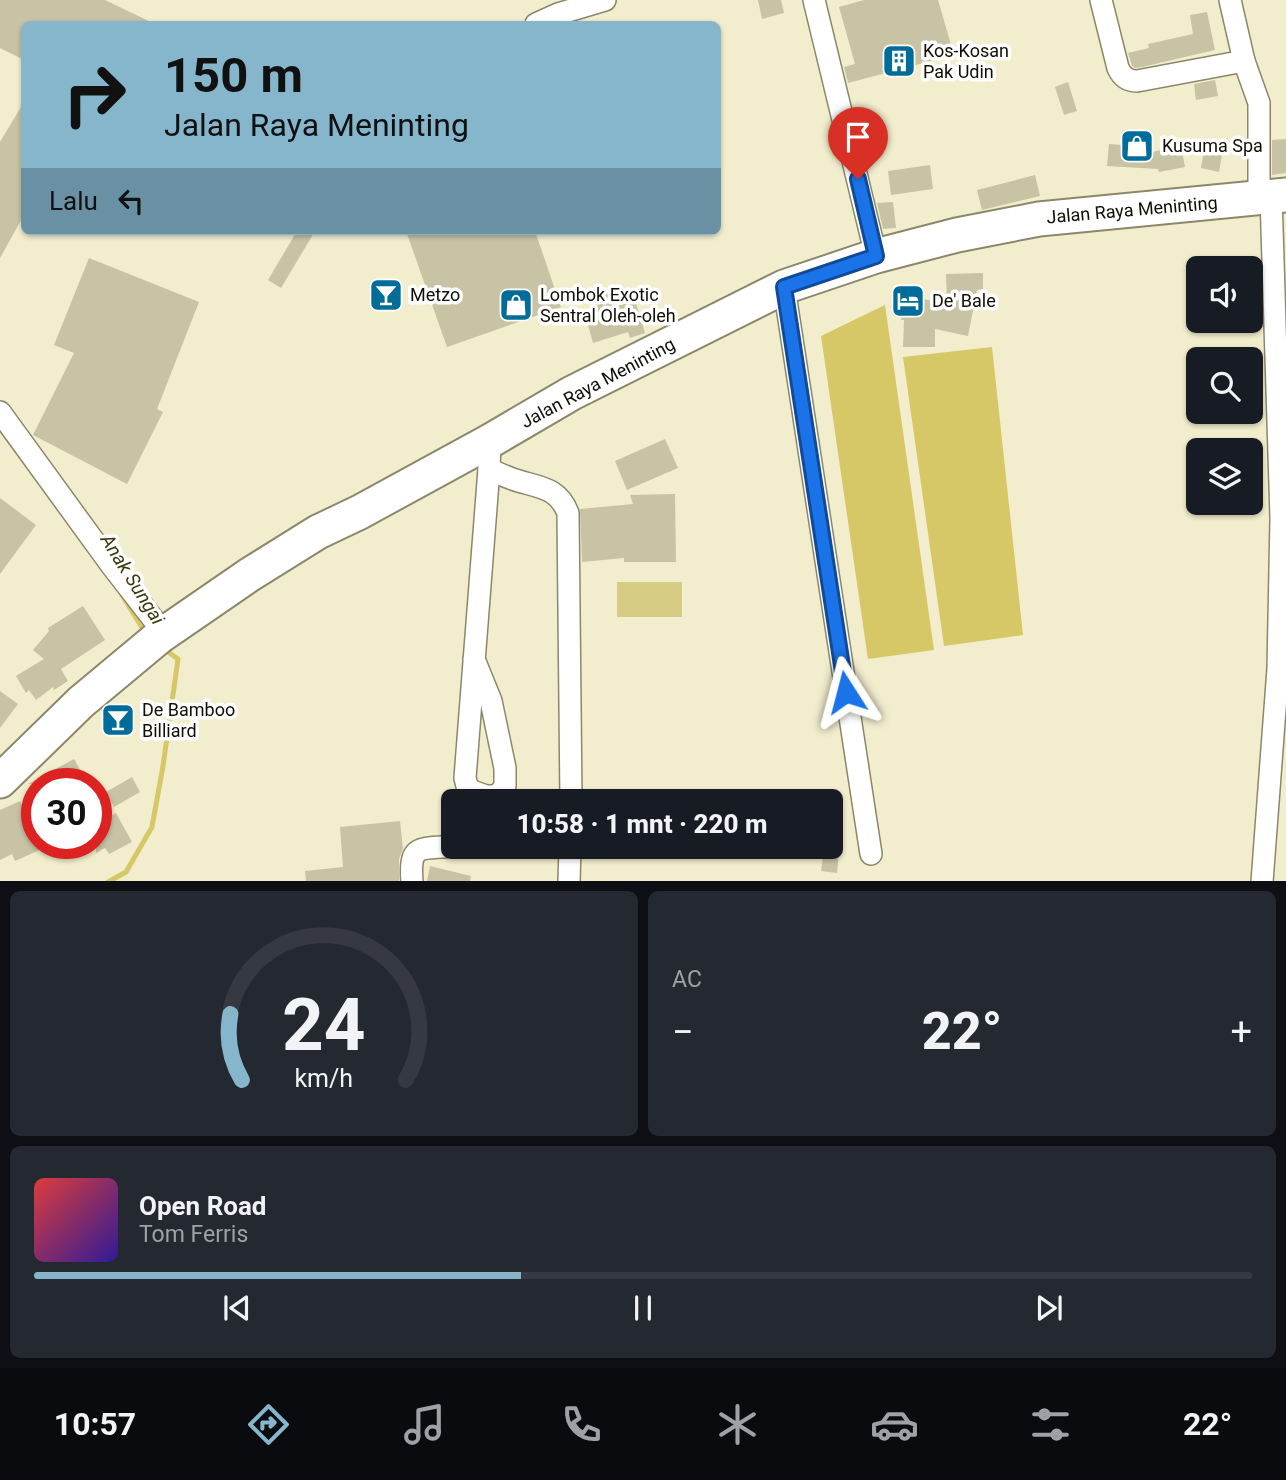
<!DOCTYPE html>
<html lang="id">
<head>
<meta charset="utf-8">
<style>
	:root { --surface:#171b24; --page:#242831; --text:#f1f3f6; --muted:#9ea1a6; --line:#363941; --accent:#85b6cc }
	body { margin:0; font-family:Roboto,sans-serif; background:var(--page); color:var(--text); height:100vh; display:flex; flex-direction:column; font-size:26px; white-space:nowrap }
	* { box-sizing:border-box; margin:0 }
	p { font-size:23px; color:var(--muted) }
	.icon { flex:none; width:38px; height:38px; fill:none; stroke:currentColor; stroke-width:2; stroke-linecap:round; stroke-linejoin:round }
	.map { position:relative; height:881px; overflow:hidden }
	.sheet { display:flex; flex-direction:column; gap:10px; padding:10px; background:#0d0f14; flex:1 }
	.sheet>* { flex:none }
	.top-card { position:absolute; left:21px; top:21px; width:700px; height:214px; border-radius:10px; box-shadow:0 2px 5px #0004; background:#85b6cc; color:#111; overflow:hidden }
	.fabs { position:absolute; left:1186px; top:256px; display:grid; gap:14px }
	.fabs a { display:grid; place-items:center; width:77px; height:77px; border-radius:10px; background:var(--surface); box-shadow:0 2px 5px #0004; font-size:35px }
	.speed { position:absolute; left:21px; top:768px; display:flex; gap:14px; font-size:35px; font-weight:700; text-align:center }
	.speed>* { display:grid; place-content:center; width:91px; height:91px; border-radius:50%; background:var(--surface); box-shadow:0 2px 5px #0004; line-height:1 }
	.speed .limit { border:10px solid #d22; background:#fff; color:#111 }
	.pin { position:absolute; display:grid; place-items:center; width:60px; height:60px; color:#fff; margin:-72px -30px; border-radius:50% 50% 50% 0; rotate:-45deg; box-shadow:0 0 7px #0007 }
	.pin .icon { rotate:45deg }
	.me { position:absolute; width:77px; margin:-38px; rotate:351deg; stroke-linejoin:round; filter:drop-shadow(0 0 5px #0008) }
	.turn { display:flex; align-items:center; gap:24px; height:147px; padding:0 28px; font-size:32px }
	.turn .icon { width:91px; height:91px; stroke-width:2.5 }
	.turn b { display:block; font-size:49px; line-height:60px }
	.then { display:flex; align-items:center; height:66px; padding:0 28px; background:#0003; gap:14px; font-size:26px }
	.big { font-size:52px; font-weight:800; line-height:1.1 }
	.sheet .widget { flex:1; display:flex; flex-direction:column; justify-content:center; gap:10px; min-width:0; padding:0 24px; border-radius:10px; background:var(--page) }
	.sheet .dial { align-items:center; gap:0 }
	.dial svg { height:182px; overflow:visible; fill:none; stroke:var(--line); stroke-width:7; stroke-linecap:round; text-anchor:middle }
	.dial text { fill:var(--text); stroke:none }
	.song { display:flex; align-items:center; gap:21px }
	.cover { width:84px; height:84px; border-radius:10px; background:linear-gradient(135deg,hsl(0 70% 55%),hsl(250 70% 35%)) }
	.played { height:7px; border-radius:4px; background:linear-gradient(90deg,var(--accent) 40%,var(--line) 40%) }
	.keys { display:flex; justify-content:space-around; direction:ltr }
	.heat { display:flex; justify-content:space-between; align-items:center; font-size:38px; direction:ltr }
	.sheet .tiles { flex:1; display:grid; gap:10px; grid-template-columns:1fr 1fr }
	.widget:last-child { grid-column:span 2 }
	.trip { position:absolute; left:441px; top:789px; width:402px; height:70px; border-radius:10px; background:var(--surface); box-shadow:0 2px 5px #0004; font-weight:800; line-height:70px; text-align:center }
	.tab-bar { display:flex; height:112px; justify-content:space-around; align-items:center; background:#090b0e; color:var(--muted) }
	.tab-bar .icon { width:49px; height:49px }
	.tab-bar .current { color:var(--accent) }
	.tab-bar b { font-size:32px; color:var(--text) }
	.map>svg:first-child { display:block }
	.green { fill:#d7cc83 }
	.water { fill:#d6c767 }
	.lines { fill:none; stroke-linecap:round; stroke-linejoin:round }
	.stream { stroke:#d6c767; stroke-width:5 }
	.building { fill:#c8c3a4 }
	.minor-casing { stroke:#8c876a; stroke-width:24 }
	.trunk-casing { stroke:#8c876a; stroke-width:37 }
	.minor { stroke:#fff; stroke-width:21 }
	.trunk { stroke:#fff; stroke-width:33 }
	.route-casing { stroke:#114b97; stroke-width:18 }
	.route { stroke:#1a73e8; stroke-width:12 }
	.labels { text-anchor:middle; stroke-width:7; stroke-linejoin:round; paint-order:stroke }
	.poi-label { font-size:18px; fill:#100f05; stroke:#fff; text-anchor:start }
	.street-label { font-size:18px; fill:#100f05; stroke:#fff }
	.water-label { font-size:19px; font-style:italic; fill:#3d370d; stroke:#fff }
</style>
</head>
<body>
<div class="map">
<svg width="1286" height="882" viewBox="0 0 1286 882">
	<rect width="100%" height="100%" fill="#f2edcd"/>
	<rect class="green" x="617" y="582" width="65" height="35"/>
	<g class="water">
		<path d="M 885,305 L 934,650 L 868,659 L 821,336 Z"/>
		<path d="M 992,347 L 1023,635 L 944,646 L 903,357 Z"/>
	</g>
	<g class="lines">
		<g class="stream">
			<path d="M 122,595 L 146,634"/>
			<path d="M 108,882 L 126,872 L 152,827 L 163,766 L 178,659 L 164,649"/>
		</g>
	</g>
	<g class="building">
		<path d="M 0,0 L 105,0 L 155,24 L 24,24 L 24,60 L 0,48 Z"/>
		<path d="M 758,0 L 781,0 L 784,13 L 762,19 Z"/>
		<path d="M 864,0 L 938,0 L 954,55 L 848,83 L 844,67 L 855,64 L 839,7 Z"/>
		<path d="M 1207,12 L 1215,50 L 1142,67 L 1135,68 L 1132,66 L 1128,53 L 1149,48 L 1148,44 L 1193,34 L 1190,15 Z"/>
		<path d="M 1215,80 L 1218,96 L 1196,100 L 1194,84 Z"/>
		<path d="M 1068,82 L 1077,111 L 1064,115 L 1055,87 Z"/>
		<path d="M 24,102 L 24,215 L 0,258 L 0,142 Z"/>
		<path d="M 1206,139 L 1224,142 L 1219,172 L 1201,168 Z"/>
		<path d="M 1286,139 L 1286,173 L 1272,175 L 1272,140 Z"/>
		<path d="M 1109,144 L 1148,147 L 1147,153 L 1181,146 L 1185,167 L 1159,172 L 1158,169 L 1107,166 Z"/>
		<path d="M 930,165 L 933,189 L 891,195 L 888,171 Z"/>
		<path d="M 1035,175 L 1040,196 L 982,210 L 977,190 Z"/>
		<path d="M 893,202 L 896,228 L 883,229 L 877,203 Z"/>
		<path d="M 297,231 L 315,231 L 281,288 L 268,280 Z"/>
		<path d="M 406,231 L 535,231 L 561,307 L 447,347 Z"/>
		<path d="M 89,258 L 199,302 L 157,409 L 163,412 L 127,484 L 33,435 L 74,353 L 54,345 Z"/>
		<path d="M 983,273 L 983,289 L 977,290 L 968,336 L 935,329 L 935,347 L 903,347 L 904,320 L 901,320 L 904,296 L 947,303 L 946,274 Z"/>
		<path d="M 609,288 L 615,307 L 635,300 L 645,333 L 630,338 L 628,332 L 593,343 L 586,318 L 599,314 L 593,293 Z"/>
		<path d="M 665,439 L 678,468 L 627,490 L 615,461 Z"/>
		<path d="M 675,494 L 676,562 L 624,562 L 624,558 L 582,562 L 580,509 L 633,504 L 630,495 Z"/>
		<path d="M 0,498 L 36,525 L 0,574 Z"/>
		<path d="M 83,606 L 105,640 L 61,669 L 68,681 L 54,690 L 53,687 L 36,700 L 29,690 L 26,693 L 16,676 L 44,659 L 33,650 L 49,631 L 48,628 Z"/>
		<path d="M 0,691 L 18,704 L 0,728 Z"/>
		<path d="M 74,759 L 88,784 L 28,784 Z"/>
		<path d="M 132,777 L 140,792 L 114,807 L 106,792 Z"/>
		<path d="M 20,801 L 37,838 L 37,844 L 39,844 L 42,849 L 15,861 L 12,854 L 0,860 L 0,810 Z"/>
		<path d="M 116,813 L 132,842 L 109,854 L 105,848 L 96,853 L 96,824 Z"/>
		<path d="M 400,821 L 403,849 L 399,859 L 399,881 L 306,881 L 305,871 L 343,867 L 340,827 Z"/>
		<path d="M 824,850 L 839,853 L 837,873 L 821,871 Z"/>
		<path d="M 430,866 L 471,876 L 470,881 L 427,881 Z"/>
	</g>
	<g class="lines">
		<defs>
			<g id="minor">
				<path d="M 814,0 L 876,256"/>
				<path d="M 1101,0 L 1118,68 C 1122,77 1128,81 1137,81 L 1244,61"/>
				<path d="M 1230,0 L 1244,61 L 1259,103 L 1259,198"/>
				<path d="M 536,24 L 558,14 L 605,0"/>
				<path d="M 784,287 L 871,854"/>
				<path d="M 0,412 L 112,566 L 164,633"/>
				<path d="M 489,469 C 500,474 510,479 522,482 C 544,488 559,490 568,513 L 571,802"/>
				<path d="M 474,659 L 491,701 L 505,768 L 505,786 L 501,792 L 495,796 L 486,796 L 472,791 L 467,786 L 465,778 L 489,469 L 490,441"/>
				<path d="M 412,882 C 409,842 420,850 453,846"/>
				<path d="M 569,882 L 570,847"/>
				<path d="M 1262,882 L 1278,669 L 1281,518 L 1271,196"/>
			</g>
			<path id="trunk" d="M 0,781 L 81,702 L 159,637 L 249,575 L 318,532 L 360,512 L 490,441 L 572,393 L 784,287 L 876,256 L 957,235 L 1039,219 L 1286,195"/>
		</defs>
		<use href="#minor" class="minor-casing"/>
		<use href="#trunk" class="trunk-casing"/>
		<use href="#minor" class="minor"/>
		<use href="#trunk" class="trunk"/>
	</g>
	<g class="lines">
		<defs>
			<path id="route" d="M 846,692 L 784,287 L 876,256 L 858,179"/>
		</defs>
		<use href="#route" class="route-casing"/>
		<use href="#route" class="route"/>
	</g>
	<defs>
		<symbol id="building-square" viewBox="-11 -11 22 22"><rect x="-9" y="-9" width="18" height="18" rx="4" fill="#006c99" stroke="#fff"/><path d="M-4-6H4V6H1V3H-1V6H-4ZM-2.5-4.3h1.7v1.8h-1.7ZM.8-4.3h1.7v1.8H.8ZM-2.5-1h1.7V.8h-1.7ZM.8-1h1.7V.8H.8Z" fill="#fff"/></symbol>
		<symbol id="shop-square" viewBox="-11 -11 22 22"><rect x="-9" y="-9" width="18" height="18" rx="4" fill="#006c99" stroke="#fff"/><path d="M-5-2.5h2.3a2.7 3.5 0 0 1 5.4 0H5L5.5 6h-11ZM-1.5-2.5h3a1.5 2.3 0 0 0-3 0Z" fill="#fff"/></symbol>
		<symbol id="bar-square" viewBox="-11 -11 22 22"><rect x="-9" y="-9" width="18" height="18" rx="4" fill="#006c99" stroke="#fff"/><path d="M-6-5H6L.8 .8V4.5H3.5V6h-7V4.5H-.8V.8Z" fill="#fff"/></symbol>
		<symbol id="hotel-square" viewBox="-11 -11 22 22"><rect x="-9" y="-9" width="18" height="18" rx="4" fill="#006c99" stroke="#fff"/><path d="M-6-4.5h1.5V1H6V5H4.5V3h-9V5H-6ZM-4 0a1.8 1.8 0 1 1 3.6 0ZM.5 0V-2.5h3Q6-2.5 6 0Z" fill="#fff"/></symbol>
	</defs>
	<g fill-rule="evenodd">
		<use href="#building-square" x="880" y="42" width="38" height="38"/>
		<use href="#shop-square" x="1118" y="127" width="38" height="38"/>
		<use href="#bar-square" x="367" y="276" width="38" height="38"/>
		<use href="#hotel-square" x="889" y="282" width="38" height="38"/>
		<use href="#shop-square" x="497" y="286" width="38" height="38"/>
		<use href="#bar-square" x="99" y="701" width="38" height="38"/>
	</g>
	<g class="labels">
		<g class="poi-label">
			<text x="923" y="57">Kos-Kosan<tspan x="923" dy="21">Pak Udin</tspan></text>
			<text x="1162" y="152">Kusuma Spa</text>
			<text x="410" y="301">Metzo</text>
			<text x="540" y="301">Lombok Exotic<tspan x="540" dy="21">Sentral Oleh-oleh</tspan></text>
			<text x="932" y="307">De' Bale</text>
			<text x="142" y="716">De Bamboo<tspan x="142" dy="21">Billiard</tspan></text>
		</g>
		<g class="street-label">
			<text transform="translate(1132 210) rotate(-5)" y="6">Jalan Raya Meninting</text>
			<text transform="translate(598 383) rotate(-28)" y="6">Jalan Raya Meninting</text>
		</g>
		<g class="water-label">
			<text transform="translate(133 579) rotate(58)" y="7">Anak Sungai</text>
		</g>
	</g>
</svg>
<div class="fabs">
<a><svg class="icon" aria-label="sound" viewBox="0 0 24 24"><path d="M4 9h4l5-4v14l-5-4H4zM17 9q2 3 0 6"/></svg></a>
<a><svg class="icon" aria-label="search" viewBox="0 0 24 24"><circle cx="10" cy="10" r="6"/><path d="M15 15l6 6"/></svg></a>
<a><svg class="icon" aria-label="layers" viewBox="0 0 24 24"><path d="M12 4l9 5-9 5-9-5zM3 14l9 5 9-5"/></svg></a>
</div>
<div class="speed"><div class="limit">30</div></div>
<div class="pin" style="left:858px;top:179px;background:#d93025"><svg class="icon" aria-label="arrive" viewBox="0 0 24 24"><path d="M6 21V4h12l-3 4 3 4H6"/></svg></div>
<svg class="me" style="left:846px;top:692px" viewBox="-20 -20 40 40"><path d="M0-17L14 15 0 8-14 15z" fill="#1a73e8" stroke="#fff" stroke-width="4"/></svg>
<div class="trip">10:58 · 1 mnt · 220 m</div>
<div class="top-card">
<div class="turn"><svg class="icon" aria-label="right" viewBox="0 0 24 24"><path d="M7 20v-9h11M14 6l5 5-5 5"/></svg><div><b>150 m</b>Jalan Raya Meninting</div></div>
<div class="then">Lalu<svg class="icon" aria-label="left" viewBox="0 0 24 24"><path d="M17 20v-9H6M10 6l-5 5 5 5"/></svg></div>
</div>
</div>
<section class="sheet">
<div class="tiles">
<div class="widget dial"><svg viewBox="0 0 100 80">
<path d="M14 69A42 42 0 1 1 86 69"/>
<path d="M14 69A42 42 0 0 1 9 40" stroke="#85b6cc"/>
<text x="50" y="56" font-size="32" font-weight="700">24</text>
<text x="50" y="72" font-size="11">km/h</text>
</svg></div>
<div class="widget"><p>AC</p>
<div class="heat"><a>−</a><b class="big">22°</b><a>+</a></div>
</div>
<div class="widget">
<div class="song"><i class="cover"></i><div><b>Open Road</b><p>Tom Ferris</p></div></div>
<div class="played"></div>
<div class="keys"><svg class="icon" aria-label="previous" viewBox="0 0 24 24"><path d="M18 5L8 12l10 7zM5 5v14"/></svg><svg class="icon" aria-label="pause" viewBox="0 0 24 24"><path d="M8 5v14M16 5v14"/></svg><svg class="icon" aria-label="next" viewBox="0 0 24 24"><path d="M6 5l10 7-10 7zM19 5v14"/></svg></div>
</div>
</div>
</section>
<nav class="tab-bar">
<b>10:57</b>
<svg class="icon current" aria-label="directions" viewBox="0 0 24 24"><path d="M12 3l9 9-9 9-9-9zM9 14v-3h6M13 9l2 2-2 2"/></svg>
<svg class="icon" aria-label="music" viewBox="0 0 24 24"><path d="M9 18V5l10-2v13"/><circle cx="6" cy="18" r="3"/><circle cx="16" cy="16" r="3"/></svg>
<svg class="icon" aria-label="phone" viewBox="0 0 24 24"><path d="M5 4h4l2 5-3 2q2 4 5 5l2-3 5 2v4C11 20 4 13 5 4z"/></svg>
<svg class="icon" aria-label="climate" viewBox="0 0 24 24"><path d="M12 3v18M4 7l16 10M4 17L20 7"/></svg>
<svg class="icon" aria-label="car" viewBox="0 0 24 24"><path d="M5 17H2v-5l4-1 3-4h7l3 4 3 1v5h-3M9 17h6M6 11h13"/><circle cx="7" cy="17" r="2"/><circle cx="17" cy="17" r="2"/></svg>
<svg class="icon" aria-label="filters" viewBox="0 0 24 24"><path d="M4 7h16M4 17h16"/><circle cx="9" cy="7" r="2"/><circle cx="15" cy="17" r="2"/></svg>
<b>22°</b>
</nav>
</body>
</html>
